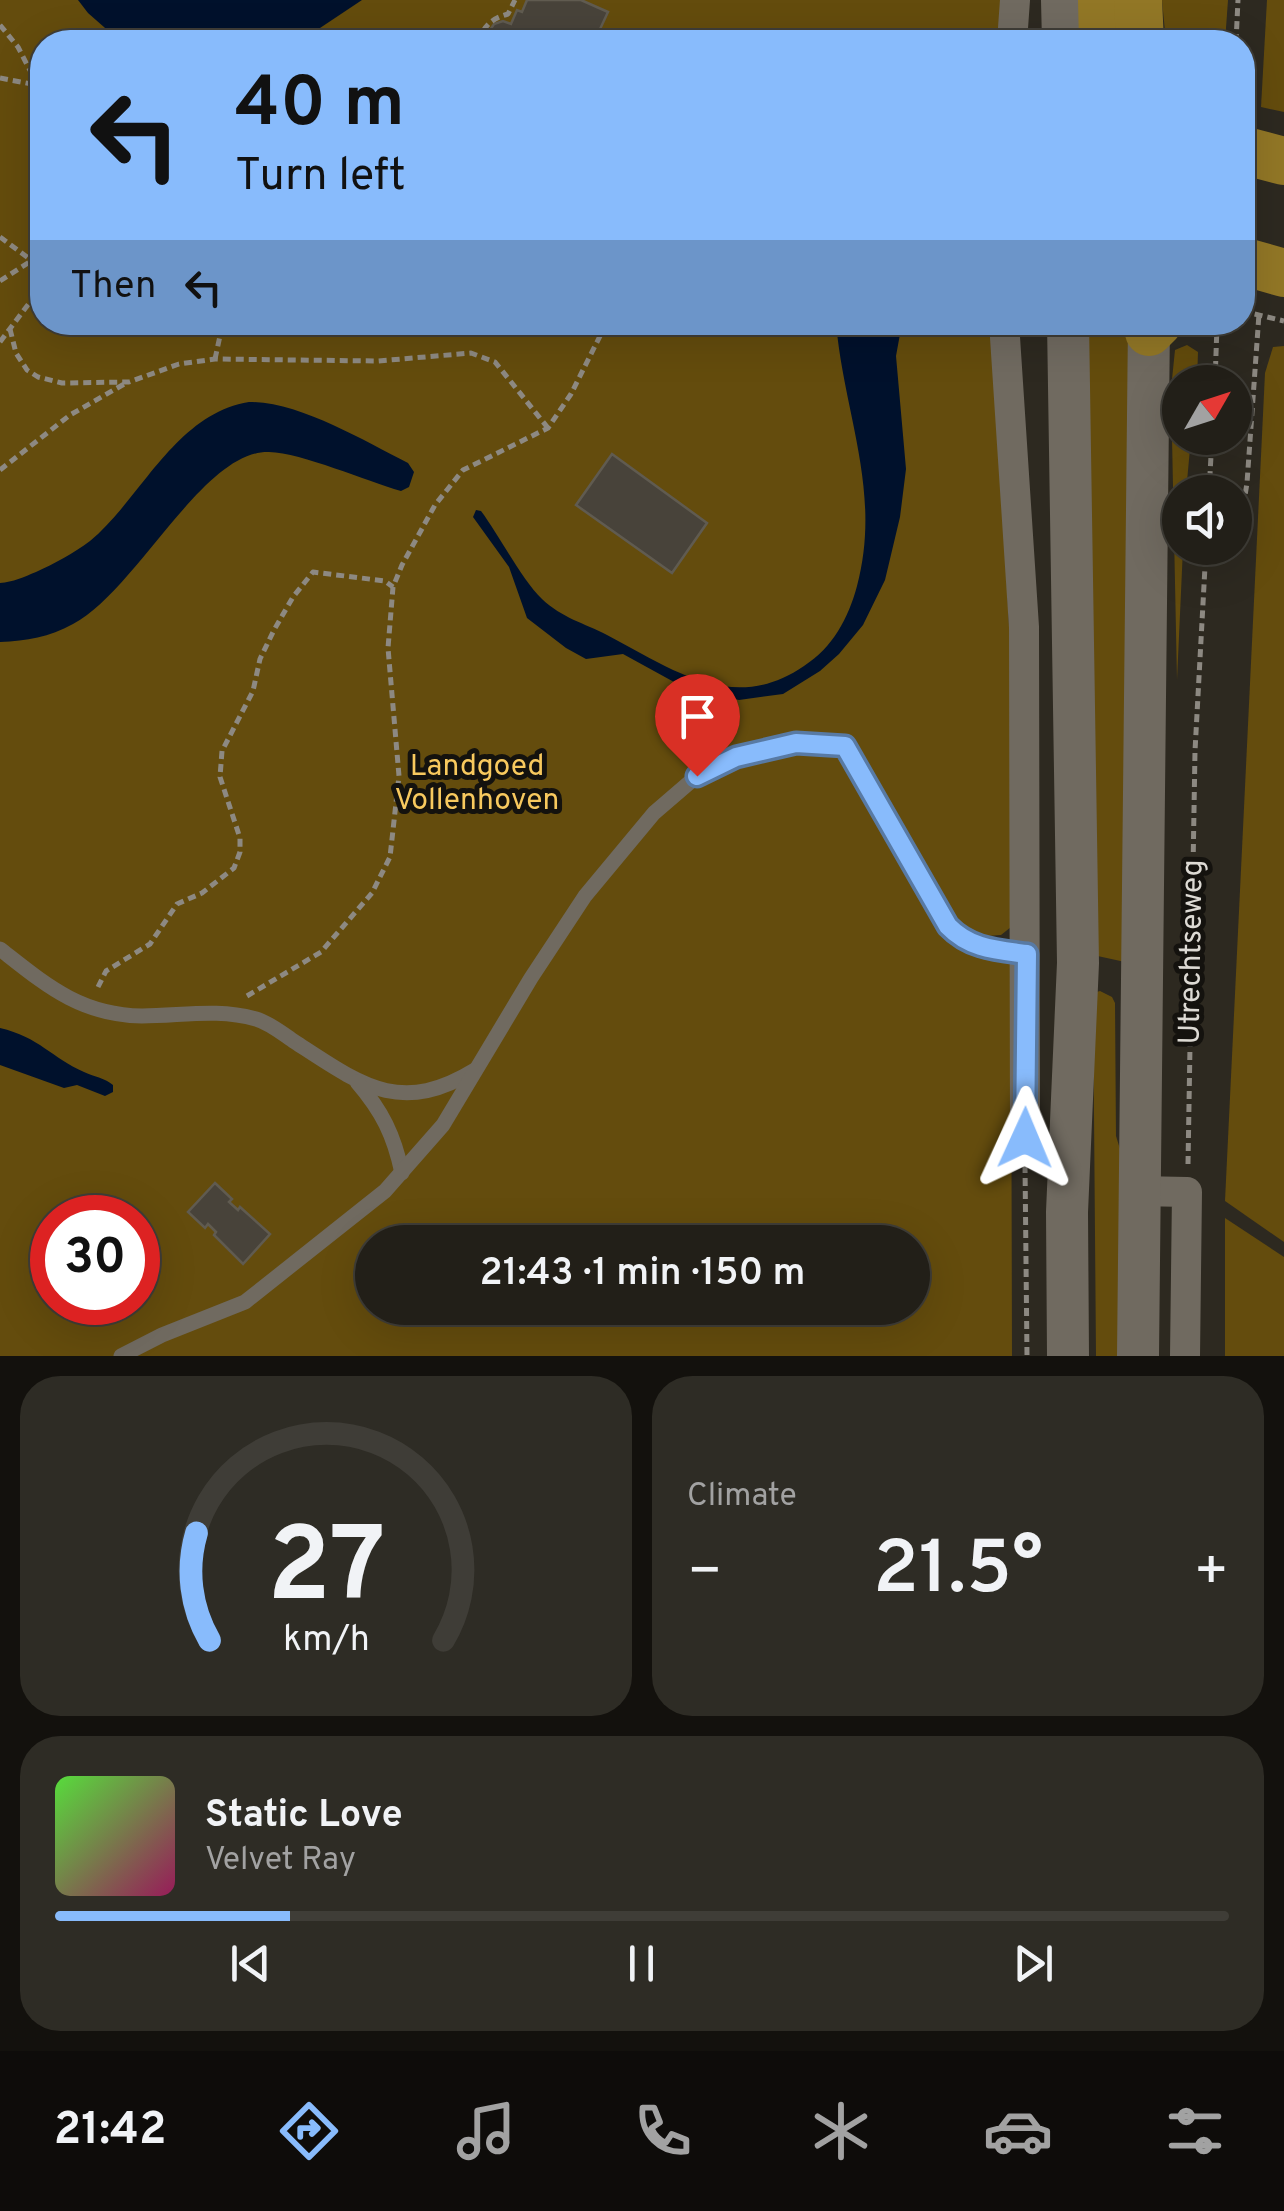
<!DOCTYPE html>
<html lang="en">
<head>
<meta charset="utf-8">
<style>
	:root { --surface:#221f18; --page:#2e2c25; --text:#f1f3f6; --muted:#a2a2a2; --line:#3f3d37; --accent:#88bbfc }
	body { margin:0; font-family:Overpass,sans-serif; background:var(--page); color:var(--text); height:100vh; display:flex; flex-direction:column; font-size:38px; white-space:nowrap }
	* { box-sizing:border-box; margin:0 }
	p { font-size:32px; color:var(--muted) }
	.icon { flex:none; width:55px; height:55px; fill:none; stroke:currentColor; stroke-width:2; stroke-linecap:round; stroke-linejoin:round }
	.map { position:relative; height:1356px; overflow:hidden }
	.side { display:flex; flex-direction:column; gap:20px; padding:20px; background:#13110d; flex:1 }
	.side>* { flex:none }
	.top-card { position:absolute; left:30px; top:30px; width:1225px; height:305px; border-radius:40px; box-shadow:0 10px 40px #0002,0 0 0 2px var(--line); background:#88bbfc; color:#111; overflow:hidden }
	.needle { width:65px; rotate:51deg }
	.buttons { position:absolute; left:1162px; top:365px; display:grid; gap:20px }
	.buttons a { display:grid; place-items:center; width:90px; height:90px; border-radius:50%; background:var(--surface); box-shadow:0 10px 40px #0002,0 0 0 2px var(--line); font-size:50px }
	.speed { position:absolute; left:30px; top:1195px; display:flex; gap:20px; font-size:50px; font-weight:700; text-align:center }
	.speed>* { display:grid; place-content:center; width:130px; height:130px; border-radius:50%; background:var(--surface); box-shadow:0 10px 40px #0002,0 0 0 2px var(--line); line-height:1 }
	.speed .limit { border:15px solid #d22; background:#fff; color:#111 }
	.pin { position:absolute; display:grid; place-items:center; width:85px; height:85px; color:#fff; margin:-102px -42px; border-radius:50% 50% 50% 0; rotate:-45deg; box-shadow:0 0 10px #0007 }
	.pin .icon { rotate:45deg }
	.me { position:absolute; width:110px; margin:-55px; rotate:1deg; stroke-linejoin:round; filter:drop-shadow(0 0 8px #0008) }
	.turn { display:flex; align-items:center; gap:35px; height:210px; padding:0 40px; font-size:45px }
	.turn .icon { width:130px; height:130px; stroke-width:2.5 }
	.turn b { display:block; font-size:70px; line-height:85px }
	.then { display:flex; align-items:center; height:95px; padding:0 40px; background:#0003; gap:20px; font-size:38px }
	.big { font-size:75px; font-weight:600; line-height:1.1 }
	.side .widget { flex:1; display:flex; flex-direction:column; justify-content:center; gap:15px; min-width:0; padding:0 35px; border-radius:40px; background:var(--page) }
	.side .dial { align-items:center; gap:0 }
	.dial svg { height:260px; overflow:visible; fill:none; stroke:var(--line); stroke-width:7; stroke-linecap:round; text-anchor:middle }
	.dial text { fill:var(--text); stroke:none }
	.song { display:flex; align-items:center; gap:30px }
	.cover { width:120px; height:120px; border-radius:15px; background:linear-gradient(135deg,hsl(110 70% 55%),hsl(330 70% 35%)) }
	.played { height:10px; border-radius:5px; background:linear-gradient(90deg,var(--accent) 20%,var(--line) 20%) }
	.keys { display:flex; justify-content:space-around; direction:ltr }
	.heat { display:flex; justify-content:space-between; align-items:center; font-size:55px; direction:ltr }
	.side .tiles { flex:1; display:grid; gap:20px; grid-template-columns:1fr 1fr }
	.widget:last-child { grid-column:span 2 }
	.trip { position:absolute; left:355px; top:1225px; width:575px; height:100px; border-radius:50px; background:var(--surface); box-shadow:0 10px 40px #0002,0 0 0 2px var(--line); font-weight:600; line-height:100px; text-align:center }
	.tabs { display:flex; height:160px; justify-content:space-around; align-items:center; background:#0e0c0a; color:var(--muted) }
	.tabs .icon { width:70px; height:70px }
	.tabs .active { color:var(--accent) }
	.tabs b { font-size:45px; color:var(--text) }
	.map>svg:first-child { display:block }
	.green { fill:#644c0d; fill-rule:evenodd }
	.water { fill:#00112c }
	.building { fill:#48433a; stroke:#605b50; stroke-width:2.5 }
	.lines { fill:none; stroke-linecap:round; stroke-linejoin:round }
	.path { stroke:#8d8982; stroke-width:5; stroke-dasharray:8 5; stroke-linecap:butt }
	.service { stroke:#706a60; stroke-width:15 }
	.minor { stroke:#706a60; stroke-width:30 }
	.secondary { stroke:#706a60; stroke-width:42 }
	.primary { stroke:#927726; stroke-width:48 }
	.route-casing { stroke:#587aa4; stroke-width:25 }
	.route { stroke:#88bbfc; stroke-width:18 }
	.labels { text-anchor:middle; stroke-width:10; stroke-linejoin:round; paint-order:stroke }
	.park-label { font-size:30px; fill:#f8c95e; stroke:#14120e }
	.street-label { font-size:30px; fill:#dddad4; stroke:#14120e }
</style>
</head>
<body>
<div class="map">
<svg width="1284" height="1356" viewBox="0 0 1284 1356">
	<rect width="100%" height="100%" fill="#2d2920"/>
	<g class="green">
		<path d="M 0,0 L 1003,0 L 1002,42 L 42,42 L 42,322 L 993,323 L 1011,663 L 1011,927 L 1001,935 L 987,936 L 987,953 L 1000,955 L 1011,965 L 1012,1356 L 0,1356 ZM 52,1218 L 138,1218 L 138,1302 L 52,1302 ZM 372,1242 L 912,1242 L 912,1308 L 372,1308 Z"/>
		<path d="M 1162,0 L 1228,0 L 1225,42 L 1166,42 Z"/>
		<path d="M 1267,0 L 1284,0 L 1284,112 L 1261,107 Z"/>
		<path d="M 1084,323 L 1132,323 L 1125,962 L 1093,955 Z"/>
		<path d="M 1187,345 L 1198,352 L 1197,382 L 1180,382 L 1180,438 L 1191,438 L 1186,492 L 1180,492 L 1180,548 L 1183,548 L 1177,680 L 1171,389 L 1175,350 Z"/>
		<path d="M 1284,346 L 1284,1242 L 1225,1201 L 1265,373 L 1273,347 Z"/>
		<path d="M 1100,991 L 1112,997 L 1115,1003 L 1116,1136 L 1124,1162 L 1123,1356 L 1096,1356 L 1093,993 Z"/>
		<path d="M 1225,1218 L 1284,1257 L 1284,1356 L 1225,1356 Z"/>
	</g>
	<g class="water">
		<path d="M 78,0 L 362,0 L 320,28 L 288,42 L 121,42 L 88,13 Z"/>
		<path d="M 836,323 L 902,323 L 896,356 L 906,469 L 900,517 L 885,580 L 863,625 L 839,654 L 820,671 L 783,694 L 739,700 L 720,696 L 674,682 L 623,654 L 586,659 L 566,648 L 527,618 L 509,567 L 473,517 L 476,510 L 481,511 C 499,535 522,580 542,599 C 562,618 584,623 607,635 C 672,669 733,715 804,666 C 833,647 848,619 857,586 C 882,492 844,414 836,323 Z"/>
		<path d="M 249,402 C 300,402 362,440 408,463 L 414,472 L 409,487 L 401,491 C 366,481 302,453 269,452 C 203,450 137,590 73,624 C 49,637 27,641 0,642 L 0,583 C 13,582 24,577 36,572 C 54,564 74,553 90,541 C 141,499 175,414 249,402 Z"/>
		<path d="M 0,1028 C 39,1037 52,1058 84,1072 C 95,1077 105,1078 113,1085 L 113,1092 L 105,1096 L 77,1085 L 64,1088 L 0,1065 Z"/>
	</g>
	<g class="building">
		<path d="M 527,0 L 581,0 L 608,12 L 594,42 L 489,42 L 488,33 L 494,24 L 503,21 L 511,24 L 517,10 L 522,12 Z"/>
		<path d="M 612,454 L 707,523 L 672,573 L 576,505 Z"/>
		<path d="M 215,1183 L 232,1199 L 229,1202 L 238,1210 L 240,1207 L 270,1234 L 243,1264 L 214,1235 L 216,1232 L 208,1224 L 205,1228 L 188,1212 Z"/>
	</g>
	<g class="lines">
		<g class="path">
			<path d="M 0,25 L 18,47 L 38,86"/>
			<path d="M 477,42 C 485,26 490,19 508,14 L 515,0"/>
			<path d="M 1236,42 L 1238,0"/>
			<path d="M 0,78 L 42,86"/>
			<path d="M 0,237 L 42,268"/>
			<path d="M 0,281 L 31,261"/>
			<path d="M 1242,311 L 1284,321"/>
			<path d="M 10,329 L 16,353 L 27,370 L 38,377 L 62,383 L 129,382 L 179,364 L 215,359 L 378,361 L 471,353 L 495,362 L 548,428"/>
			<path d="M 0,342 L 42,286"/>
			<path d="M 215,359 L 223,322"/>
			<path d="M 1215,382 L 1217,326"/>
			<path d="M 0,470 L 70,415 L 126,383"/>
			<path d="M 1209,492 L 1212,438"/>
			<path d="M 1235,516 L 1243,508 L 1247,483 L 1259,314"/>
			<path d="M 98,987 L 106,971 L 150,944 L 177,904 L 202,893 L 234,868 L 240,852 L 240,838 L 220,777 L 222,751 L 253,691 L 260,659 L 274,630 L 293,597 L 313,572 L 385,581 L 393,587"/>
			<path d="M 247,996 L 321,952 L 372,893 L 390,857 L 399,776 L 388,648 L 393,587 L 402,565 L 435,505 L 463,470 L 548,428 L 571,394 L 607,322"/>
			<path d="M 1188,1164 L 1195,751 L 1206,548"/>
			<path d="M 1025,1165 L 1027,1356"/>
		</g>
		<g class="service">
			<path d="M 0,949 C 46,985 80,1015 142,1016 C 181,1016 218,1008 256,1019 C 270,1023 283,1034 295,1042 C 361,1085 400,1116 475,1070"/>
			<path d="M 357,1082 C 382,1111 394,1135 402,1173"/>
			<path d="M 121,1356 L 162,1335 L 245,1302 L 385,1191 L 443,1125 L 531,978 L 585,896 L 654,813 L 697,776 L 736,757 L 796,743 L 845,746 L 949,927 C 970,949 997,950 1027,954"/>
		</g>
		<g class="minor">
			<path d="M 1012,42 L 1015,0"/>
			<path d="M 1004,322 L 1024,627 L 1025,1137"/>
			<path d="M 1138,1191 L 1187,1192 L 1185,1356"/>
		</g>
		<g class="secondary">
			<path d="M 1062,0 L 1063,42"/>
			<path d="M 1068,322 L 1078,963 L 1067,1212 L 1068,1356"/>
			<path d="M 1138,1356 L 1149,322"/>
		</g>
		<g class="primary">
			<path d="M 1102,0 L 1103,42"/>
			<path d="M 1138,0 L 1140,42"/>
			<path d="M 1242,150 L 1284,161"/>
			<path d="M 1242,261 L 1284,273"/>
			<path d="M 1149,332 L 1159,322"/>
		</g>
	</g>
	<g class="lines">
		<defs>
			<path id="route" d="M 697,776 L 736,757 L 796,743 L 845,746 L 948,926 C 970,949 997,950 1027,954 L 1025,1138"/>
		</defs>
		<use href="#route" class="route-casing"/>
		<use href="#route" class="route"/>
	</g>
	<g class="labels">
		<g class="park-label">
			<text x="477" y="775">Landgoed<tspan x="477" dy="34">Vollenhoven</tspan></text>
		</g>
		<g class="street-label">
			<text transform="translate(1190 952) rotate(-89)" y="10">Utrechtseweg</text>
		</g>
	</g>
</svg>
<div class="buttons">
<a><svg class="needle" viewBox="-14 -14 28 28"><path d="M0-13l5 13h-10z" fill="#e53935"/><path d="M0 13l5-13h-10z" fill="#a2a2a2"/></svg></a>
<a><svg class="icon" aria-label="sound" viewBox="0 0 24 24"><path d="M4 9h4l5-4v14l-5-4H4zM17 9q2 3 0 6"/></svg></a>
</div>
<div class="speed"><div class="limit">30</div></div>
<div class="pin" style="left:697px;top:776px;background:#d93025"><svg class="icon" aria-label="arrive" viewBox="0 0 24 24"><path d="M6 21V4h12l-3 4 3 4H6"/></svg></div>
<svg class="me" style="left:1025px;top:1138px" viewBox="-20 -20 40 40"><path d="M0-17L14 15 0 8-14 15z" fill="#88bbfc" stroke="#fff" stroke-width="4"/></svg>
<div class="trip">21:43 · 1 min · 150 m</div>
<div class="top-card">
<div class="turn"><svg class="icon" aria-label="left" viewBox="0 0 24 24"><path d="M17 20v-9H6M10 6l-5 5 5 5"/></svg><div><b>40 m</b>Turn left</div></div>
<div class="then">Then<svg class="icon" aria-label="left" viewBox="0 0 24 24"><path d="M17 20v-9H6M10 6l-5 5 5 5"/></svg></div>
</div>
</div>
<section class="side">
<div class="tiles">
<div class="widget dial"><svg viewBox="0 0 100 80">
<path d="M14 69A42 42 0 1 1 86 69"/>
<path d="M14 69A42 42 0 0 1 10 36" stroke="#88bbfc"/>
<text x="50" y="56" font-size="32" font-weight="700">27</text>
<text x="50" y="72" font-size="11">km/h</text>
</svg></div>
<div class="widget"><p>Climate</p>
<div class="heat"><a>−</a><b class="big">21.5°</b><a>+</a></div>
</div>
<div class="widget">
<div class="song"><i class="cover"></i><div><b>Static Love</b><p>Velvet Ray</p></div></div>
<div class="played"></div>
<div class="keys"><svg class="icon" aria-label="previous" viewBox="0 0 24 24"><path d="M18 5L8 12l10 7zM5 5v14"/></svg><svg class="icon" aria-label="pause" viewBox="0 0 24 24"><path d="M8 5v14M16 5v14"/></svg><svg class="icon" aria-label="next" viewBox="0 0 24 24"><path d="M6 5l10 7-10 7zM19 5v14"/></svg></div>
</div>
</div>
</section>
<nav class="tabs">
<b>21:42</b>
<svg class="icon active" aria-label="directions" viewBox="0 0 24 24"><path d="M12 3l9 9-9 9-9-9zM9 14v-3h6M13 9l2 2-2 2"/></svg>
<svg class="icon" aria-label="music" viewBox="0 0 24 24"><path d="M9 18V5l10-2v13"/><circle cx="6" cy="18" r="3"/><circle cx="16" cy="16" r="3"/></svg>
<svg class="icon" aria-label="phone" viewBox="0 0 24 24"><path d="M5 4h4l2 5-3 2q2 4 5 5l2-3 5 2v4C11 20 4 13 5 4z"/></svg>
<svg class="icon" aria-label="climate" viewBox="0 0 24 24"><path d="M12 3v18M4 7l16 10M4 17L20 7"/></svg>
<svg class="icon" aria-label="car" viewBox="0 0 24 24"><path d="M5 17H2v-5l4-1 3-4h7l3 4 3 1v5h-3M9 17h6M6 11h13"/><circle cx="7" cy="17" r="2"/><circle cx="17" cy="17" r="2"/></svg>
<svg class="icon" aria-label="filters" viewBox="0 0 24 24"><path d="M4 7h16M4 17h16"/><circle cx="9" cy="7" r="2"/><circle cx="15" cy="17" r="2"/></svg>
</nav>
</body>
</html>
